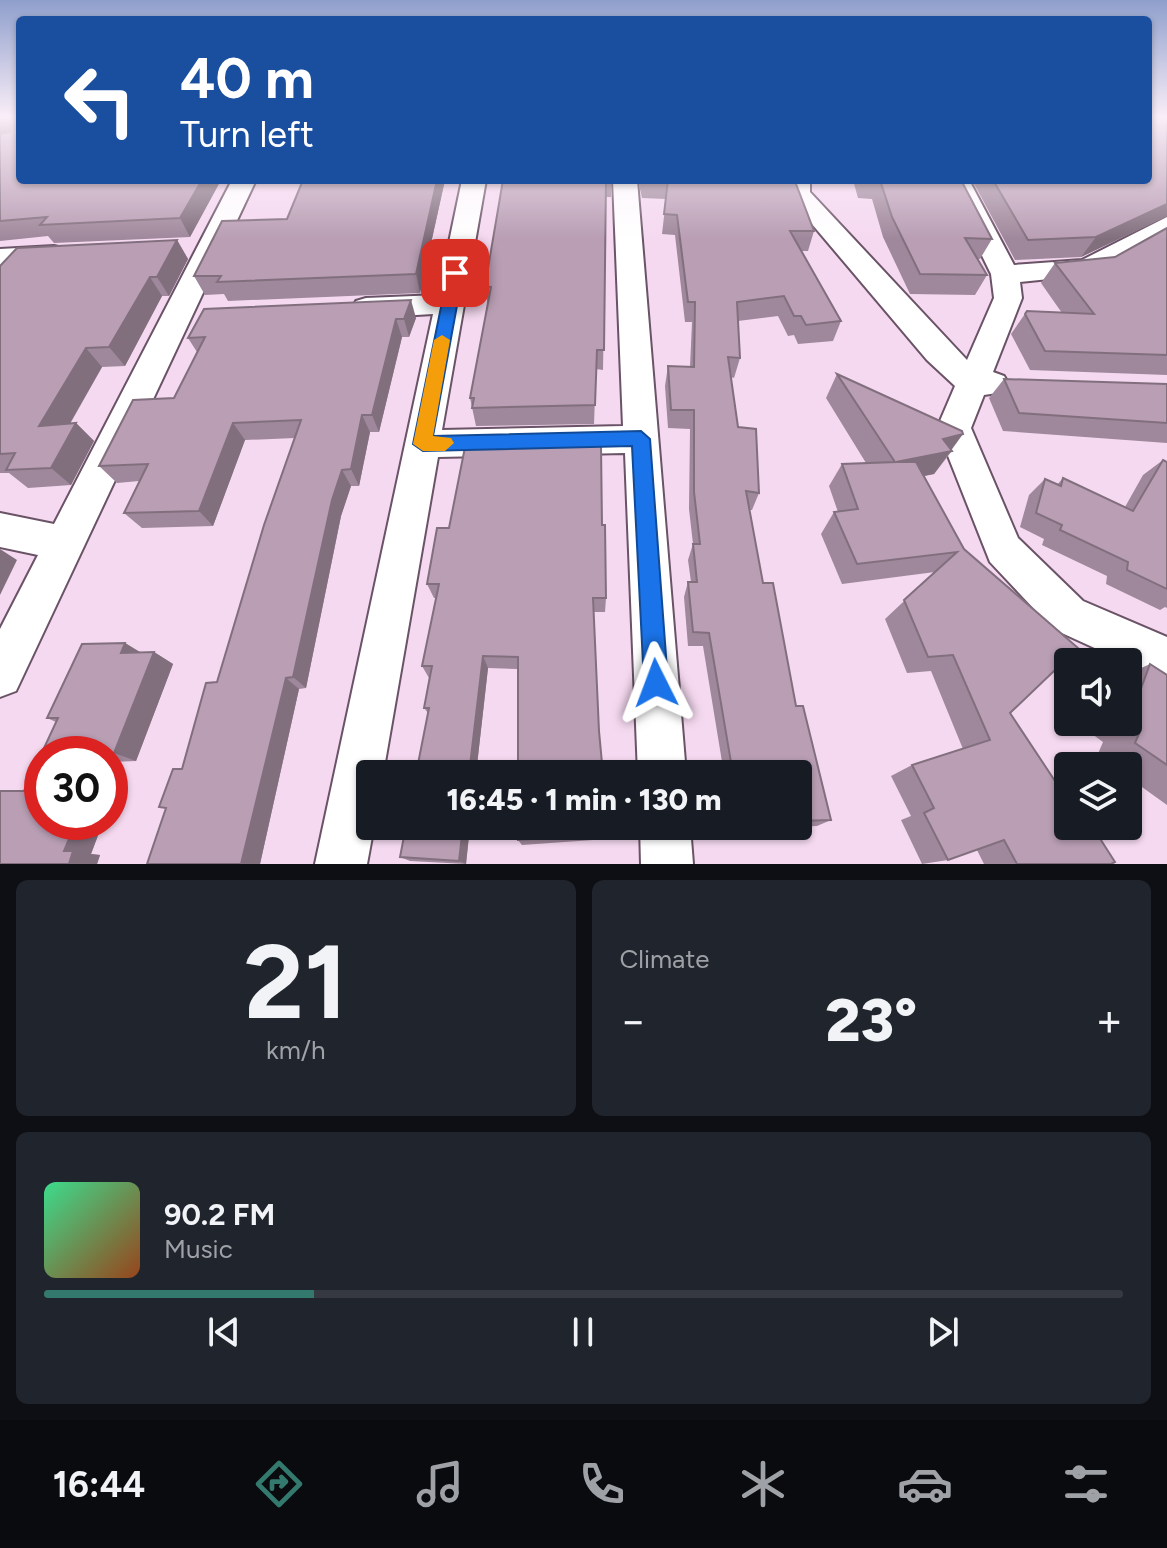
<!DOCTYPE html>
<html lang="en">
<head>
<meta charset="utf-8">
<style>
	:root { --surface:#171b24; --page:#20242c; --text:#f1f3f6; --muted:#9ea1a6; --line:#363941; --accent:#33796e }
	body { margin:0; font-family:Figtree,sans-serif; background:var(--page); color:var(--text); height:100vh; display:flex; flex-direction:column; font-size:30px; white-space:nowrap }
	* { box-sizing:border-box; margin:0 }
	p { font-size:26px; color:var(--muted) }
	.icon { flex:none; width:44px; height:44px; fill:none; stroke:currentColor; stroke-width:2; stroke-linecap:round; stroke-linejoin:round }
	.map { position:relative; height:864px; overflow:hidden }
	.drawer { display:flex; flex-direction:column; gap:16px; padding:16px; background:#0d0f14; flex:1 }
	.drawer>* { flex:none }
	.banner { position:absolute; left:16px; top:16px; width:1136px; height:168px; border-radius:8px; box-shadow:0 2px 6px #0004; background:#1a4fa0; color:#fff; overflow:hidden }
	.fabs { position:absolute; left:1054px; top:648px; display:grid; gap:16px }
	.fabs a { display:grid; place-items:center; width:88px; height:88px; border-radius:8px; background:var(--surface); box-shadow:0 2px 6px #0004; font-size:40px }
	.speed { position:absolute; left:24px; top:736px; display:flex; gap:16px; font-size:40px; font-weight:700; text-align:center }
	.speed>* { display:grid; place-content:center; width:104px; height:104px; border-radius:50%; background:var(--surface); box-shadow:0 2px 6px #0004; line-height:1 }
	.speed .limit { border:12px solid #d22; background:#fff; color:#111 }
	.pin { position:absolute; display:grid; place-items:center; width:68px; height:68px; color:#fff; margin:-34px; border-radius:16px; box-shadow:0 4px 12px #0006 }
	.me { position:absolute; width:88px; margin:-44px; rotate:357deg; stroke-linejoin:round; filter:drop-shadow(0 0 6px #0008) }
	.turn { display:flex; align-items:center; gap:28px; height:168px; padding:0 32px; font-size:36px }
	.turn .icon { width:104px; height:104px; stroke-width:2.5 }
	.turn b { display:block; font-size:56px; line-height:68px }
	.big { font-size:60px; font-weight:800; line-height:1.1 }
	.drawer .widget { flex:1; display:flex; flex-direction:column; justify-content:center; gap:12px; min-width:0; padding:0 28px; border-radius:12px; background:var(--page) }
	.drawer .dial { align-items:center; gap:0 }
	.dial b { font-size:104px; line-height:1 }
	.song { display:flex; align-items:center; gap:24px }
	.cover { width:96px; height:96px; border-radius:12px; background:linear-gradient(135deg,hsl(150 70% 55%),hsl(20 70% 35%)) }
	.played { height:8px; border-radius:4px; background:linear-gradient(90deg,var(--accent) 25%,var(--line) 25%) }
	.keys { display:flex; justify-content:space-around; direction:ltr }
	.heat { display:flex; justify-content:space-between; align-items:center; font-size:44px; direction:ltr }
	.drawer .tiles { flex:1; display:grid; gap:16px; grid-template-columns:1fr 1fr }
	.widget:last-child { grid-column:span 2 }
	.trip { position:absolute; left:356px; top:760px; width:456px; height:80px; border-radius:8px; background:var(--surface); box-shadow:0 2px 6px #0004; font-weight:800; line-height:80px; text-align:center }
	.dock { display:flex; height:128px; justify-content:space-around; align-items:center; background:#090b0e; color:var(--muted) }
	.dock .icon { width:56px; height:56px }
	.dock .on { color:var(--accent) }
	.dock b { font-size:36px; color:var(--text) }
	.map>svg:first-child { display:block }
	.lines { fill:none; stroke-linecap:round; stroke-linejoin:round }
	.minor-casing { stroke:#6a5366; stroke-width:4 }
	.minor { fill:#fff; fill-rule:evenodd }
	.wall { fill:#9f889b }
	.shaded-wall { fill:#826f7e }
	.building { fill:#b99eb4; stroke:#826f7e; stroke-width:2 }
	.route { fill:#1a73e8; stroke:#114b97; stroke-width:2 }
	.slow { fill:#f59e0b }
</style>
</head>
<body>
<div class="map">
<svg width="1167" height="864" viewBox="0 0 1167 864">
	<rect width="100%" height="100%" fill="#f5d9f0"/>
	<g class="lines">
		<defs>
			<g id="minor">
				<path d="M 232,180 L 256,180 L 16,691 L 0,697 L 0,629 L 38,555 L 0,547 L 0,513 L 54,524 Z"/>
				<path d="M 462,180 L 486,180 L 442,430 L 623,426 L 613,180 L 637,180 L 686,774 L 638,774 L 625,453 L 438,457 L 383,774 L 370,774 L 370,826 L 374,826 L 367,864 L 315,864 L 433,314 L 366,318 L 356,315 L 352,308 L 356,301 L 366,298 L 438,295 Z"/>
				<path d="M 786,180 L 810,180 L 810,192 L 967,360 L 994,298 L 991,274 L 945,180 L 969,180 L 1014,265 L 1082,260 L 1167,217 L 1167,235 L 1098,274 L 1020,282 L 1022,298 L 993,372 L 1004,376 L 1009,384 L 1004,392 L 984,395 L 971,428 L 1018,538 L 1083,601 L 1167,637 L 1167,681 L 1053,629 L 990,562 L 937,428 L 955,386 L 927,360 L 790,198 L 786,193 Z"/>
				<path d="M 54,246 L 63,248 L 67,254 L 63,260 L 0,265 L 0,249 Z"/>
				<path d="M 640,826 L 690,826 L 693,864 L 641,864 Z"/>
			</g>
		</defs>
		<use href="#minor" class="minor-casing"/>
		<use href="#minor" class="minor"/>
	</g>
	<g class="wall">
		<path d="M 0,118 L 20,180 L 221,180 L 190,237 L 54,243 L 48,236 L 0,241 Z"/>
		<path d="M 1167,118 L 1167,216 L 1081,257 L 1015,260 L 972,180 L 1148,180 Z"/>
		<path d="M 303,180 L 445,180 L 420,293 L 228,301 L 224,294 L 205,295 L 194,276 L 287,219 Z"/>
		<path d="M 503,180 L 611,180 L 611,197 L 606,197 L 603,370 L 596,369 L 594,424 L 476,426 L 470,398 L 488,306 L 485,286 Z"/>
		<path d="M 638,180 L 793,180 L 814,231 L 808,251 L 801,251 L 841,321 L 833,341 L 798,344 L 794,335 L 788,336 L 778,316 L 738,321 L 740,358 L 734,378 L 731,377 L 738,427 L 759,493 L 752,510 L 749,510 L 763,583 L 796,706 L 831,820 L 817,826 L 733,830 L 732,826 L 798,826 L 798,774 L 724,774 L 703,646 L 688,646 L 684,597 L 688,582 L 691,582 L 688,560 L 693,544 L 689,509 L 690,429 L 668,428 L 665,386 L 668,366 L 690,367 L 692,322 L 685,322 L 675,235 L 662,234 L 666,199 L 642,198 Z"/>
		<path d="M 853,180 L 961,180 L 992,239 L 980,259 L 978,259 L 987,275 L 975,295 L 910,294 L 883,237 L 872,199 L 858,198 Z"/>
		<path d="M 1167,228 L 1167,375 L 1030,370 L 1011,334 L 1027,311 L 1062,313 L 1041,283 L 1055,263 L 1115,257 Z"/>
		<path d="M 177,240 L 188,259 L 169,296 L 162,296 L 125,366 L 102,367 L 70,424 L 76,423 L 94,441 L 71,485 L 28,488 L 9,473 L 0,473 L 0,266 Z"/>
		<path d="M 416,318 L 409,337 L 402,337 L 379,432 L 370,432 L 359,486 L 351,486 L 341,516 L 306,688 L 299,689 L 260,864 L 147,864 L 182,769 L 217,682 L 295,438 L 245,440 L 213,526 L 142,528 L 124,513 L 139,481 L 117,483 L 99,466 L 174,398 L 197,352 L 188,338 Z"/>
		<path d="M 837,374 L 952,451 L 934,474 L 923,476 L 964,549 L 1010,713 L 1057,783 L 1063,782 L 1111,864 L 984,864 L 977,850 L 948,860 L 922,864 L 901,820 L 911,816 L 891,776 L 912,765 L 963,749 L 931,671 L 907,673 L 885,619 L 935,572 L 842,584 L 821,534 L 834,512 L 838,512 L 829,486 L 842,464 L 866,463 L 826,398 Z"/>
		<path d="M 1004,379 L 1167,384 L 1167,443 L 1003,431 L 989,398 Z"/>
		<path d="M 593,446 L 602,525 L 606,598 L 605,612 L 594,612 L 518,669 L 488,668 L 476,774 L 416,774 L 428,713 L 424,708 L 429,678 L 422,666 L 436,598 L 434,598 L 427,584 L 449,528 Z"/>
		<path d="M 1163,460 L 1167,462 L 1167,608 L 1165,607 L 1160,610 L 1106,584 L 1107,576 L 1042,545 L 1044,539 L 1020,527 L 1029,495 L 1045,479 L 1057,485 L 1063,478 L 1125,507 L 1143,475 Z"/>
		<path d="M 125,643 L 141,653 L 154,652 L 173,664 L 136,761 L 112,762 L 110,768 L 110,754 L 42,754 L 42,822 L 103,822 L 91,854 L 100,855 L 97,864 L 0,864 L 0,791 L 24,791 L 56,722 L 47,718 L 82,644 Z"/>
		<path d="M 1150,664 L 1167,675 L 1167,805 L 1128,777 L 1128,766 L 1112,766 L 1097,756 L 1103,742 L 1092,734 L 1097,722 L 1128,722 L 1128,674 Z"/>
		<path d="M 470,826 L 466,864 L 410,861 L 400,857 Z"/>
		<path d="M 608,834 L 607,839 L 522,845 L 518,840 Z"/>
	</g>
	<g class="shaded-wall">
		<path d="M 0,118 L 13,118 L 20,129 L 0,135 Z"/>
		<path d="M 202,180 L 221,180 L 190,237 L 180,218 Z"/>
		<path d="M 437,180 L 445,180 L 420,293 L 416,274 Z"/>
		<path d="M 1167,204 L 1167,216 L 1081,257 L 1096,237 Z"/>
		<path d="M 177,240 L 188,259 L 169,296 L 157,277 Z"/>
		<path d="M 150,277 L 162,296 L 125,366 L 109,347 Z"/>
		<path d="M 411,300 L 416,318 L 409,337 L 404,319 Z"/>
		<path d="M 396,319 L 402,337 L 379,432 L 372,415 Z"/>
		<path d="M 86,348 L 102,367 L 58,444 L 39,426 Z"/>
		<path d="M 362,415 L 370,432 L 359,486 L 351,469 Z"/>
		<path d="M 76,423 L 94,441 L 71,485 L 51,468 Z"/>
		<path d="M 233,423 L 245,440 L 213,526 L 199,511 Z"/>
		<path d="M 963,434 L 934,474 L 880,485 L 896,462 L 943,439 Z"/>
		<path d="M 342,470 L 351,486 L 341,516 L 306,688 L 293,677 L 332,500 Z"/>
		<path d="M 0,549 L 17,560 L 0,595 Z"/>
		<path d="M 125,643 L 145,655 L 121,653 Z"/>
		<path d="M 154,652 L 173,664 L 136,761 L 114,753 Z"/>
		<path d="M 483,656 L 488,668 L 476,774 L 469,774 Z"/>
		<path d="M 286,678 L 299,689 L 260,864 L 241,864 Z"/>
		<path d="M 76,822 L 103,822 L 91,854 L 100,855 L 97,864 L 69,864 L 64,851 Z"/>
		<path d="M 463,826 L 470,826 L 466,864 L 459,861 Z"/>
	</g>
	<g class="building">
		<path d="M 10,118 L 20,118 L 20,180 L 202,180 L 180,218 L 40,225 L 47,217 L 0,221 L 0,134 L 10,132 Z"/>
		<path d="M 1148,118 L 1167,118 L 1167,204 L 1096,237 L 1028,240 L 993,180 L 1148,180 Z"/>
		<path d="M 303,180 L 437,180 L 416,274 L 217,282 L 221,276 L 194,276 L 222,221 L 287,219 Z"/>
		<path d="M 503,180 L 606,180 L 604,350 L 597,350 L 595,405 L 472,408 L 474,398 L 470,398 L 491,287 L 485,286 Z"/>
		<path d="M 668,180 L 793,180 L 796,184 L 814,231 L 790,231 L 841,321 L 806,325 L 801,316 L 794,316 L 784,296 L 737,302 L 740,358 L 728,357 L 738,427 L 756,429 L 759,493 L 746,491 L 763,583 L 773,583 L 796,706 L 803,706 L 831,820 L 798,821 L 798,774 L 733,774 L 709,633 L 693,632 L 688,582 L 697,582 L 693,544 L 700,544 L 694,492 L 694,410 L 671,410 L 668,366 L 694,367 L 695,302 L 688,302 L 677,215 L 664,214 Z"/>
		<path d="M 880,180 L 961,180 L 992,239 L 965,238 L 987,275 L 920,274 L 892,217 Z"/>
		<path d="M 1167,228 L 1167,355 L 1045,351 L 1025,314 L 1027,311 L 1094,314 L 1055,263 L 1115,257 Z"/>
		<path d="M 177,240 L 157,277 L 150,277 L 109,347 L 86,348 L 39,426 L 76,423 L 51,468 L 6,470 L 15,453 L 0,454 L 0,266 L 17,248 Z"/>
		<path d="M 411,300 L 404,319 L 396,319 L 372,415 L 362,415 L 351,469 L 342,470 L 332,500 L 293,677 L 286,678 L 241,864 L 147,864 L 166,808 L 159,807 L 173,769 L 182,769 L 206,683 L 217,682 L 264,525 L 301,420 L 233,423 L 199,511 L 124,513 L 148,464 L 99,466 L 133,400 L 174,398 L 205,337 L 188,338 L 204,309 Z"/>
		<path d="M 837,374 L 962,431 L 963,434 L 943,439 L 952,451 L 896,462 L 916,462 L 964,549 L 1078,648 L 1010,713 L 1057,784 L 1063,782 L 1068,790 L 1068,826 L 1092,826 L 1115,862 L 1111,864 L 1017,864 L 1004,840 L 948,860 L 924,813 L 934,808 L 912,765 L 990,740 L 953,655 L 928,657 L 904,600 L 957,552 L 857,564 L 834,512 L 858,509 L 842,464 L 895,462 Z"/>
		<path d="M 1004,379 L 1167,384 L 1167,423 L 1019,413 Z"/>
		<path d="M 594,439 L 593,446 L 601,446 L 602,525 L 605,525 L 606,598 L 593,598 L 599,731 L 603,774 L 518,774 L 518,657 L 483,656 L 469,774 L 416,774 L 429,708 L 424,708 L 432,666 L 422,666 L 439,584 L 427,584 L 437,528 L 449,528 L 466,442 Z"/>
		<path d="M 1163,460 L 1167,462 L 1167,589 L 1127,570 L 1128,562 L 1060,530 L 1062,525 L 1036,513 L 1045,479 L 1061,486 L 1063,478 L 1133,511 Z"/>
		<path d="M 125,643 L 121,653 L 154,652 L 114,753 L 42,754 L 42,822 L 76,822 L 64,851 L 73,851 L 69,864 L 0,864 L 0,791 L 24,791 L 58,718 L 47,718 L 82,644 Z"/>
		<path d="M 1150,664 L 1167,675 L 1167,765 L 1135,743 L 1141,729 L 1129,721 Z"/>
		<path d="M 406,826 L 463,826 L 459,861 L 400,857 Z"/>
		<path d="M 518,826 L 607,826 L 608,834 L 518,840 Z"/>
	</g>
	<linearGradient id="sky" x2="0" y2="1"><stop stop-color="#8f9fcc"/><stop offset="0.49" stop-color="#faeef8"/><stop offset="1" stop-color="#faeef8" stop-opacity="0"/></linearGradient>
	<rect width="1167" height="239" fill="url(#sky)"/>
	<path class="route" d="M 455,269 L 463,273 L 433,436 L 641,431 L 650,439 L 668,683 L 664,691 L 656,695 L 647,691 L 644,683 L 632,446 L 423,451 L 413,444 L 448,273 Z"/>
	<path class="slow" d="M 442,335 L 450,340 L 433,436 L 451,438 L 454,443 L 445,451 L 423,451 L 413,444 L 434,340 Z"/>
</svg>
<div class="fabs">
<a><svg class="icon" aria-label="sound" viewBox="0 0 24 24"><path d="M4 9h4l5-4v14l-5-4H4zM17 9q2 3 0 6"/></svg></a>
<a><svg class="icon" aria-label="layers" viewBox="0 0 24 24"><path d="M12 4l9 5-9 5-9-5zM3 14l9 5 9-5"/></svg></a>
</div>
<div class="speed"><div class="limit">30</div></div>
<div class="pin" style="left:455px;top:273px;background:#d93025"><svg class="icon" aria-label="arrive" viewBox="0 0 24 24"><path d="M6 21V4h12l-3 4 3 4H6"/></svg></div>
<svg class="me" style="left:656px;top:683px" viewBox="-20 -20 40 40"><path d="M0-17L14 15 0 8-14 15z" fill="#1a73e8" stroke="#fff" stroke-width="4"/></svg>
<div class="trip">16:45 · 1 min · 130 m</div>
<div class="banner">
<div class="turn"><svg class="icon" aria-label="left" viewBox="0 0 24 24"><path d="M17 20v-9H6M10 6l-5 5 5 5"/></svg><div><b>40 m</b>Turn left</div></div>
</div>
</div>
<section class="drawer">
<div class="tiles">
<div class="widget dial"><b>21</b><p>km/h</p></div>
<div class="widget"><p>Climate</p>
<div class="heat"><a>−</a><b class="big">23°</b><a>+</a></div>
</div>
<div class="widget">
<div class="song"><i class="cover"></i><div><b>90.2 FM</b><p>Music</p></div></div>
<div class="played"></div>
<div class="keys"><svg class="icon" aria-label="previous" viewBox="0 0 24 24"><path d="M18 5L8 12l10 7zM5 5v14"/></svg><svg class="icon" aria-label="pause" viewBox="0 0 24 24"><path d="M8 5v14M16 5v14"/></svg><svg class="icon" aria-label="next" viewBox="0 0 24 24"><path d="M6 5l10 7-10 7zM19 5v14"/></svg></div>
</div>
</div>
</section>
<nav class="dock">
<b>16:44</b>
<svg class="icon on" aria-label="directions" viewBox="0 0 24 24"><path d="M12 3l9 9-9 9-9-9zM9 14v-3h6M13 9l2 2-2 2"/></svg>
<svg class="icon" aria-label="music" viewBox="0 0 24 24"><path d="M9 18V5l10-2v13"/><circle cx="6" cy="18" r="3"/><circle cx="16" cy="16" r="3"/></svg>
<svg class="icon" aria-label="phone" viewBox="0 0 24 24"><path d="M5 4h4l2 5-3 2q2 4 5 5l2-3 5 2v4C11 20 4 13 5 4z"/></svg>
<svg class="icon" aria-label="climate" viewBox="0 0 24 24"><path d="M12 3v18M4 7l16 10M4 17L20 7"/></svg>
<svg class="icon" aria-label="car" viewBox="0 0 24 24"><path d="M5 17H2v-5l4-1 3-4h7l3 4 3 1v5h-3M9 17h6M6 11h13"/><circle cx="7" cy="17" r="2"/><circle cx="17" cy="17" r="2"/></svg>
<svg class="icon" aria-label="filters" viewBox="0 0 24 24"><path d="M4 7h16M4 17h16"/><circle cx="9" cy="7" r="2"/><circle cx="15" cy="17" r="2"/></svg>
</nav>
</body>
</html>
